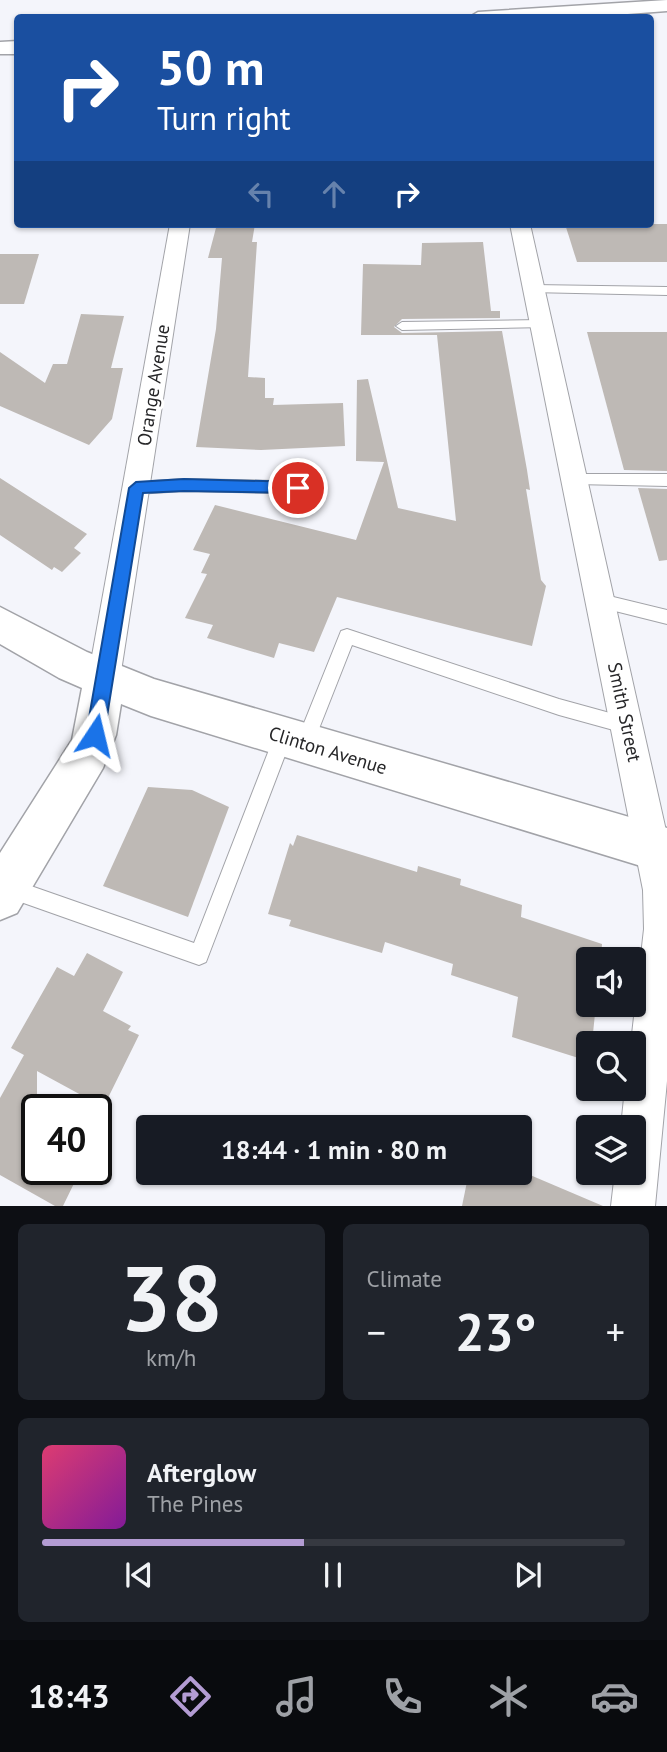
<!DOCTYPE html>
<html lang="en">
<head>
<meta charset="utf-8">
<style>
	:root { --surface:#171b24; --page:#20242c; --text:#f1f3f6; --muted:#9ea1a6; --line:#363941; --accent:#b39cd3 }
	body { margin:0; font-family:"PT Sans",sans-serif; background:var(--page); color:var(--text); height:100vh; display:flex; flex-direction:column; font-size:26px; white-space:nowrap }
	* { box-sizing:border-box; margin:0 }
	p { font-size:23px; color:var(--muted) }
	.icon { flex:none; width:38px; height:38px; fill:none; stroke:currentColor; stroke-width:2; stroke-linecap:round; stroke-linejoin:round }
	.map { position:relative; height:1206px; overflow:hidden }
	.side { display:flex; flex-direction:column; gap:18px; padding:18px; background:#0d0f14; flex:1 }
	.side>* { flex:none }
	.banner { position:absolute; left:14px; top:14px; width:640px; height:214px; border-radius:7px; box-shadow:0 2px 5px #0004; background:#1a4fa0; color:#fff; overflow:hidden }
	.tools { position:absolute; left:576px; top:947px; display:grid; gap:14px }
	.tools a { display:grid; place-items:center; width:70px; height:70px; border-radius:7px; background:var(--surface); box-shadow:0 2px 5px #0004; font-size:35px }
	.speed { position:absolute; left:21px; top:1094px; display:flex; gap:14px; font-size:35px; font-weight:700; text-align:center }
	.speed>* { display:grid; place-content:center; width:91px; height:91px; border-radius:50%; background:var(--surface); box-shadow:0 2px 5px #0004; line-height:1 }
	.speed .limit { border:4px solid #111; border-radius:10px; background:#fff; color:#111 }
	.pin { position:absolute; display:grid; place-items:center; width:60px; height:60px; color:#fff; margin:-30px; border:4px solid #fff; border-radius:50%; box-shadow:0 2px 7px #0007 }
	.me { position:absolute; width:77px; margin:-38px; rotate:10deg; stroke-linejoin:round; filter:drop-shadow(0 0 5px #0008) }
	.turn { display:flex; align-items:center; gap:24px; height:147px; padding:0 28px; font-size:32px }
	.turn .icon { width:91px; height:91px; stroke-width:2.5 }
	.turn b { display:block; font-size:49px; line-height:60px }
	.lanes { display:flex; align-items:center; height:66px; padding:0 28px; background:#0003; justify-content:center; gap:35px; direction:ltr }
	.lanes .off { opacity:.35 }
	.big { font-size:52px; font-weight:800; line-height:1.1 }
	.side .tile { flex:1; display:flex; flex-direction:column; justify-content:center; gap:10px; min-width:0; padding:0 24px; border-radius:10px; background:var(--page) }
	.side .dial { align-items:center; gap:0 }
	.dial b { font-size:91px; line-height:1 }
	.song { display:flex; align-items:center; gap:21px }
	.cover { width:84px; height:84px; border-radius:10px; background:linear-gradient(135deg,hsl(340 70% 55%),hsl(290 70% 35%)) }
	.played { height:7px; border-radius:4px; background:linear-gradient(90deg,var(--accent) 45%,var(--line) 45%) }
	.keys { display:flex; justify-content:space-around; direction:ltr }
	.heat { display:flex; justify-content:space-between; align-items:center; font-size:38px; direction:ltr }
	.side .tiles { flex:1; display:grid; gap:18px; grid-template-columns:1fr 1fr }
	.tile:last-child { grid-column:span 2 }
	.trip { position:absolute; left:136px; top:1115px; width:396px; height:70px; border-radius:7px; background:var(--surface); box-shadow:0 2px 5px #0004; font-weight:800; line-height:70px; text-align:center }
	.tabs { display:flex; height:112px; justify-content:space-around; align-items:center; background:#090b0e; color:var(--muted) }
	.tabs .icon { width:49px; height:49px }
	.tabs .selected { color:var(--accent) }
	.tabs b { font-size:32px; color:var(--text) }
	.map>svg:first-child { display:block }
	.building { fill:#beb9b5 }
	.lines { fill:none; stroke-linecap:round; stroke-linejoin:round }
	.lane-casing { stroke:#a2a3a8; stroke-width:2 }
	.street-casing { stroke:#a2a3a8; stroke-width:2 }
	.secondary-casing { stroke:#a2a3a8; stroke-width:3 }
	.primary-casing { stroke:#a2a3a8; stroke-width:3 }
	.lane { fill:#fff; fill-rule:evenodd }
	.street { fill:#fff; fill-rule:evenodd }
	.secondary { fill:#fff; fill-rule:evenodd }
	.primary { fill:#fff; fill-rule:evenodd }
	.route { fill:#1a73e8; stroke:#114b97; stroke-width:2 }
	.labels { text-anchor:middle; stroke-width:6; stroke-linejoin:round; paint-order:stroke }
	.street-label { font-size:19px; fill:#262628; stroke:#fff }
</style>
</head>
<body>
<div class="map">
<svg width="667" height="1206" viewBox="0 0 667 1206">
	<rect width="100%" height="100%" fill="#f4f5fb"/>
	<g class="building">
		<path d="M 217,224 L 255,224 L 252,242 L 257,242 L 248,377 L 265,378 L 265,398 L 274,398 L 273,405 L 343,403 L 345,446 L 261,450 L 196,447 L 216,329 L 222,258 L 208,258 Z"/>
		<path d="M 565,224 L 667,224 L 667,262 L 577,262 Z"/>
		<path d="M 483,242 L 491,311 L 500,311 L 500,318 L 402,319 L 394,327 L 402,333 L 502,331 L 527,470 L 530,490 L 526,489 L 541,580 L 546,586 L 532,646 L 337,597 L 314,652 L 279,643 L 274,658 L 207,638 L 213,625 L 185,618 L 207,574 L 201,573 L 210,554 L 193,550 L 215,505 L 356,540 L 384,462 L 356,461 L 357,380 L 368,379 L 398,508 L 456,521 L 437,335 L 361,335 L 363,264 L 421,265 L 422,243 Z"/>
		<path d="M 0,254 L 39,254 L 24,304 L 0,304 Z"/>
		<path d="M 81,314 L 124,316 L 111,368 L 123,368 L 112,419 L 89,445 L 0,406 L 0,352 L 45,383 L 53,364 L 67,364 Z"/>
		<path d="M 587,332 L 667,332 L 667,471 L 624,470 Z"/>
		<path d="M 0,478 L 87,534 L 74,548 L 81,553 L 62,572 L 54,567 L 52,570 L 0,535 Z"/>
		<path d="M 638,488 L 667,489 L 667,560 L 659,561 Z"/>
		<path d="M 148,787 L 192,790 L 229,807 L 188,917 L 103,886 Z"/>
		<path d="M 297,835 L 417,872 L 418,866 L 461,879 L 460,885 L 522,905 L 521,917 L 602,944 L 601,959 L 588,959 L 588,1004 L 596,1004 L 592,1043 L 588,1043 L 588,1061 L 512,1037 L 518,997 L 451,975 L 453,964 L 385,942 L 382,953 L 289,926 L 291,920 L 268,914 L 290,843 L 293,846 Z"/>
		<path d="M 87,953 L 123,972 L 103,1011 L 131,1026 L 128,1030 L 139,1035 L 105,1104 L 96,1098 L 94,1102 L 37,1071 L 37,1169 L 81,1169 L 63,1206 L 55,1206 L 0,1175 L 0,1098 L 24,1055 L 11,1048 L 57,967 L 74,976 Z"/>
		<path d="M 469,1172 L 523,1172 L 603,1206 L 462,1206 Z"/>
	</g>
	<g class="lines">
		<defs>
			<g id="lane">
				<path d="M 534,285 L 667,287 L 667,295 L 530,292 L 530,286 Z"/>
				<path d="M 542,320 L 546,321 L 546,327 L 402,330 L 396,326 L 402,322 Z"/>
				<path d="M 575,474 L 667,474 L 667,486 L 575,484 L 568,479 Z"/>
				<path d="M 184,479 L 317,482 L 324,488 L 317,494 L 184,491 L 136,494 L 129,488 L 136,482 Z"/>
				<path d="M 601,594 L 667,610 L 667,624 L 595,606 L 593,601 L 595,596 Z"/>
				<path d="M 347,629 L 559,699 L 628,718 L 634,720 L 637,726 L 634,732 L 628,734 L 559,715 L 352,645 L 311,749 L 305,751 L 299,749 L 296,743 L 339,636 L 341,631 Z"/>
				<path d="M 283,729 L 289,731 L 292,737 L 206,962 L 199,965 L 1,895 L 1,881 L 8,878 L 194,943 L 274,737 L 277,731 Z"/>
			</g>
			<g id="street">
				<path d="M 170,224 L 190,224 L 120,678 L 115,688 L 104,692 L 93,688 L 88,678 Z"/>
				<path d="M 510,224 L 530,224 L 667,835 L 667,1081 L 655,1206 L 611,1206 L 615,1172 L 634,1172 L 634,1127 L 621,1127 L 625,1088 L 634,1088 L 634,1043 L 631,1043 L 644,929 L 643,890 Z"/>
			</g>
			<path id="secondary" d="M 0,607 L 87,652 L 154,679 L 667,828 L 667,874 L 151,716 L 121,704 L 116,735 L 103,768 L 17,913 L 0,920 L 0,853 L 72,740 L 82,688 L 59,678 L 0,644 Z"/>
			<g id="primary">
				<path d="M 667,0 L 667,11 L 575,18 L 468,18 L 478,12 Z"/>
				<path d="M 18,41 L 18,54 L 0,54 L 0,42 Z"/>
			</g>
		</defs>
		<use href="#lane" class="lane-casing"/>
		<use href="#street" class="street-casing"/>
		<use href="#secondary" class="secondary-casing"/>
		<use href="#primary" class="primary-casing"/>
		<use href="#lane" class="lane"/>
		<use href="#street" class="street"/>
		<use href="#secondary" class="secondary"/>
		<use href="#primary" class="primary"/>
	</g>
	<path class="route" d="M 184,479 L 298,482 L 305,488 L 298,493 L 184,491 L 143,493 L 104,735 L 101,741 L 95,743 L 89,741 L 86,735 L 129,488 L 136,482 Z"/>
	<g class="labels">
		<g class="street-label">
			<text transform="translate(153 385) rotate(-81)" y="7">Orange Avenue</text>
			<text transform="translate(625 712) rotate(78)" y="7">Smith Street</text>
			<text transform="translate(328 750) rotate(17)" y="7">Clinton Avenue</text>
		</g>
	</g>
</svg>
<div class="tools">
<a><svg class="icon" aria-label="sound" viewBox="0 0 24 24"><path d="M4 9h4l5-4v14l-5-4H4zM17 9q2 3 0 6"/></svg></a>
<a><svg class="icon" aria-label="search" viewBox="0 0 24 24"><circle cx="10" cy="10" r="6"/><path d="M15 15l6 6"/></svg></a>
<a><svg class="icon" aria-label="layers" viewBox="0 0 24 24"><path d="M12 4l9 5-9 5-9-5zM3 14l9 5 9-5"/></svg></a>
</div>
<div class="speed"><div class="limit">40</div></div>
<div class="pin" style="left:298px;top:488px;background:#d93025"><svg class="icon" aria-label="arrive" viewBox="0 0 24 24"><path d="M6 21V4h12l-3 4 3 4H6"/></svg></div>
<svg class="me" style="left:95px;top:735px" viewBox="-20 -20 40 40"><path d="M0-17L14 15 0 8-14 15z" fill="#1a73e8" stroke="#fff" stroke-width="4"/></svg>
<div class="trip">18:44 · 1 min · 80 m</div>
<div class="banner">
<div class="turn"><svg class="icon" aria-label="right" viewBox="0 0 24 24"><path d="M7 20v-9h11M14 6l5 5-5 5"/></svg><div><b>50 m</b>Turn right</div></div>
<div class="lanes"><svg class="icon off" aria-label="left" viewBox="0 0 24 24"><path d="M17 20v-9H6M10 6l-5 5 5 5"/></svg><svg class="icon off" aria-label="ahead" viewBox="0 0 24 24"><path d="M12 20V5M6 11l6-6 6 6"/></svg><svg class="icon" aria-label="right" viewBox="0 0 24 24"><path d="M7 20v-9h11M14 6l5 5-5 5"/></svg></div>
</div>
</div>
<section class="side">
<div class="tiles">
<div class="tile dial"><b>38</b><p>km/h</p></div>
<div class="tile"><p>Climate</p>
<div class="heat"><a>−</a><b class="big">23°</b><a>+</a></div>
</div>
<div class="tile">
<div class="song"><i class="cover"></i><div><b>Afterglow</b><p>The Pines</p></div></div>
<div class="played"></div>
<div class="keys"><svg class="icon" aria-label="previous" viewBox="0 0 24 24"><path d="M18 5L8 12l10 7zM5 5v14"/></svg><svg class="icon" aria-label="pause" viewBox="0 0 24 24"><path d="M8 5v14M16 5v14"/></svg><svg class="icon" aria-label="next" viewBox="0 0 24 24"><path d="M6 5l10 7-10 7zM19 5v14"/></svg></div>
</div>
</div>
</section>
<nav class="tabs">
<b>18:43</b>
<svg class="icon selected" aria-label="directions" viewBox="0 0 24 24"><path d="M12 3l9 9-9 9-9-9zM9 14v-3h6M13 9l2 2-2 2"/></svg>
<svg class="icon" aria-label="music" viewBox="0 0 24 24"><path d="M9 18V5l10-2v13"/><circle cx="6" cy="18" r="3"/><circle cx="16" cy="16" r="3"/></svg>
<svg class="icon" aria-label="phone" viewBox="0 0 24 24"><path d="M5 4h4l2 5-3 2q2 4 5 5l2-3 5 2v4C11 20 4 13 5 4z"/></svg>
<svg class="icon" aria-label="climate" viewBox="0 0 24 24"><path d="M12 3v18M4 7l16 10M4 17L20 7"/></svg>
<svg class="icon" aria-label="car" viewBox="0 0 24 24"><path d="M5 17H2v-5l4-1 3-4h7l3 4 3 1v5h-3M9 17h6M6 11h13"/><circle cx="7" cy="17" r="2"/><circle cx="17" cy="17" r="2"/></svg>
</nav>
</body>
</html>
